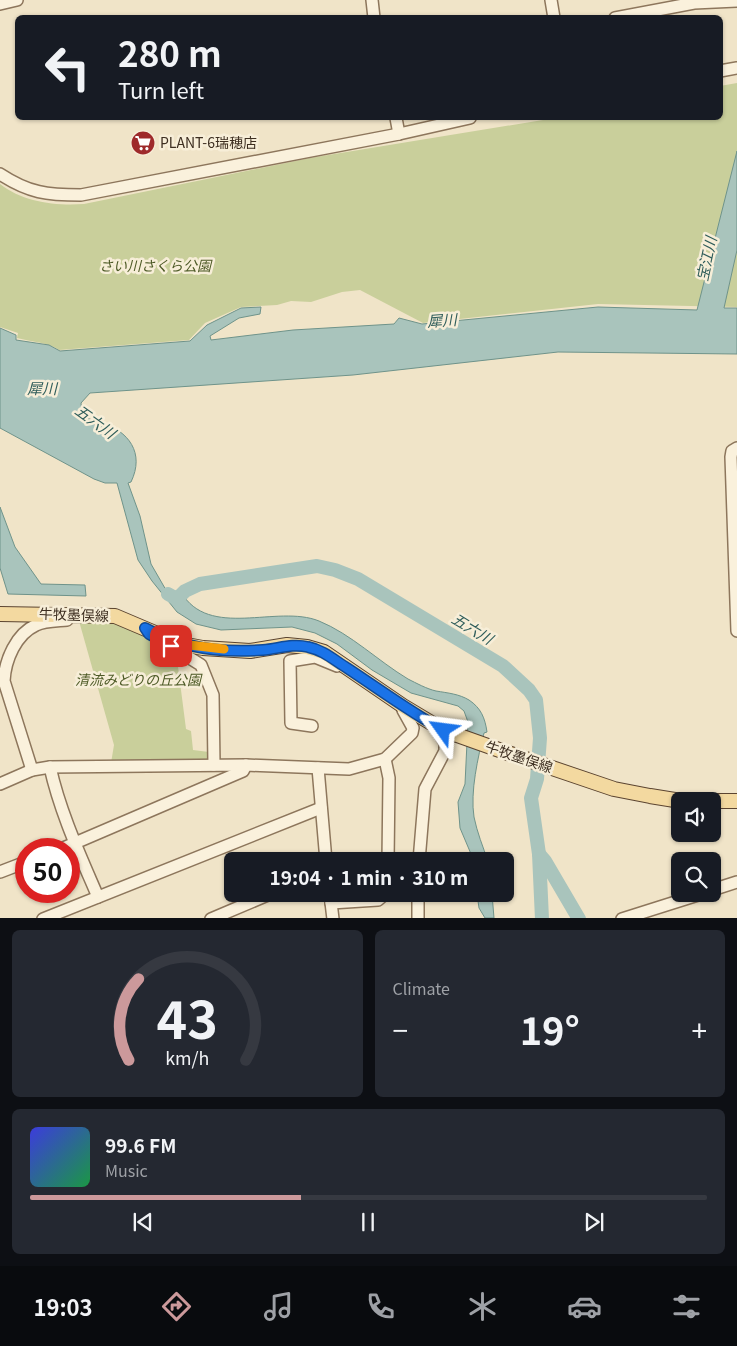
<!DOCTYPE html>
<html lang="en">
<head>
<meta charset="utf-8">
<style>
	:root { --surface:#171b24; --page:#242831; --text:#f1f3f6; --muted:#9ea1a6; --line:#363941; --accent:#cc999b }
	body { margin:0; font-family:Georgia,"Noto Sans JP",serif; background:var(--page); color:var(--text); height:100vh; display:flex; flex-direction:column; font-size:19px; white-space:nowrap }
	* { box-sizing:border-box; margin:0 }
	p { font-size:16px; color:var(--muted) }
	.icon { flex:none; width:28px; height:28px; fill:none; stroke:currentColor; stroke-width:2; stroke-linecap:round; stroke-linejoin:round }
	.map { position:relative; height:918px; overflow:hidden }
	.sheet { display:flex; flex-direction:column; gap:12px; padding:12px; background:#0d0f14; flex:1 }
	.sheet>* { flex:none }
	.top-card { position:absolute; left:15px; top:15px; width:708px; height:105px; border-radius:8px; box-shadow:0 1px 4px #0004; background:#171b24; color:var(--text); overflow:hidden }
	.buttons { position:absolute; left:671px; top:792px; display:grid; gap:10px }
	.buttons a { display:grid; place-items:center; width:50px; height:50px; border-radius:8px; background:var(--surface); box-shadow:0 1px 4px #0004; font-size:25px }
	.speed { position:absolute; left:15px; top:838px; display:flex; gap:10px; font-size:25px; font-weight:700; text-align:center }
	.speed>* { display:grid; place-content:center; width:65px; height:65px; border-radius:50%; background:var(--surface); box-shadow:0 1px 4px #0004; line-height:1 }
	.speed .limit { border:8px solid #d22; background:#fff; color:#111 }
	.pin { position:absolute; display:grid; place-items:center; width:42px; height:42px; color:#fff; margin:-21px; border-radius:10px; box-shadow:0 2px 8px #0006 }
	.me { position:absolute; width:55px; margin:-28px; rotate:301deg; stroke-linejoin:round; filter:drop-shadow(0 0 4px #0008) }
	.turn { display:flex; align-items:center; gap:18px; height:105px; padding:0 20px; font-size:22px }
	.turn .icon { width:65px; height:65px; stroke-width:2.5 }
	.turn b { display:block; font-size:35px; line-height:42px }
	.big { font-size:38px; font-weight:700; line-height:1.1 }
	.sheet .widget { flex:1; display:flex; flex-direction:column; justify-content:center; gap:8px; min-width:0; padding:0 18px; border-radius:8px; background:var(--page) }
	.sheet .dial { align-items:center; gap:0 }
	.dial svg { height:130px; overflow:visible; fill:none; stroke:var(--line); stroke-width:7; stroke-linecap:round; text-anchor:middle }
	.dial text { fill:var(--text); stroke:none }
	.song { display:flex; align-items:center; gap:15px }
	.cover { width:60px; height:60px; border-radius:8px; background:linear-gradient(135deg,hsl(240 70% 55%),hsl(140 70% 35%)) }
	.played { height:5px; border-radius:2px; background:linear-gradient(90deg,var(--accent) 40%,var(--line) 40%) }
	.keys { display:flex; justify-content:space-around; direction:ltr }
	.heat { display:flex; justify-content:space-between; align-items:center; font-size:28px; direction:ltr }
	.sheet .tiles { flex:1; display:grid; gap:12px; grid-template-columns:1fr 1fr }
	.widget:last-child { grid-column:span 2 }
	.trip { position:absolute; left:224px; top:852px; width:290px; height:50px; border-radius:8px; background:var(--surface); box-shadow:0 1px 4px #0004; font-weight:700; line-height:50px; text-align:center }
	.tab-bar { display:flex; height:80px; justify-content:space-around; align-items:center; background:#090b0e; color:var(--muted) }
	.tab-bar .icon { width:35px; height:35px }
	.tab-bar .current { color:var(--accent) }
	.tab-bar b { font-size:22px; color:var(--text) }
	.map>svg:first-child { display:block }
	.green { fill:#c9cf9b }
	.water { fill:#a9c4bc; stroke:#6f938a }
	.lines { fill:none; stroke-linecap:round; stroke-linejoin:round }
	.river { stroke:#a9c4bc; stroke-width:14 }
	.minor-casing { stroke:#8d765c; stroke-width:14 }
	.major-casing { stroke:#5b4430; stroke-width:16 }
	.minor { stroke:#faf1dc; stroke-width:11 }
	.major { stroke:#f3d9a0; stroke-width:14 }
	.route-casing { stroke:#114b97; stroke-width:12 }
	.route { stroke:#1a73e8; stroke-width:9 }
	.slow { stroke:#f59e0b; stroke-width:9 }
	.labels { text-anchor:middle; stroke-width:5; stroke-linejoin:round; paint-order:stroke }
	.poi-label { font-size:14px; fill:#3d2e20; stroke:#f7eed8; text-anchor:start }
	.park-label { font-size:14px; font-style:italic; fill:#4d5a26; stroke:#f7eed8 }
	.street-label { font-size:14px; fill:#3d2e20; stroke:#f7eed8 }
	.water-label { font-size:15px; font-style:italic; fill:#2f5d5a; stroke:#f7eed8 }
</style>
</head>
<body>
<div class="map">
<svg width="737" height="919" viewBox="0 0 737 919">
	<rect width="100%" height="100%" fill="#f0e4c8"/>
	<g class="green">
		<path d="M 737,83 L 737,307 L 598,304 L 423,323 L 360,290 L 342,292 L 311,302 L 291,301 L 277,305 L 241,307 L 205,323 L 189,340 L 59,350 C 47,342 32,342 17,338 L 18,333 L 0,327 L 0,184 C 23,202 55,206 84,204 L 310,158 L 555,118 L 720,118 L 720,86 Z"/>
		<path d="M 79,621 L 121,621 L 176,651 L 186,729 L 191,731 L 193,750 L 209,752 L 210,762 L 111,763 L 114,745 Z"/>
	</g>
	<g class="water">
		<path d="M 737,151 L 737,250 L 724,308 L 737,308 L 737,354 L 558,352 L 353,375 L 90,393 L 81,403 L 82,415 C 88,420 92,419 100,422 C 129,431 145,453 131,482 L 128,483 L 140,516 L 151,564 L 166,590 L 181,592 C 209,640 277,604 319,621 C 351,634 378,661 408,679 C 416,683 427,689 436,691 C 448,693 459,694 469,700 C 481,708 485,718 487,732 L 484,733 C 478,757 470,792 474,817 C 477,832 483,847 488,861 L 474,861 L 460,828 L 458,802 L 465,784 L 468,722 L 464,711 L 458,706 L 411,693 L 372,670 L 337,644 L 315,633 L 292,627 L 221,630 L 196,624 L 177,612 L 152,581 L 138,560 L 117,483 L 105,483 L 94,479 L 0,428 L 0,328 L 16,335 L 16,340 L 49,345 L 60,351 L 190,341 L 207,325 L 241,308 L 261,307 L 260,314 L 239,318 L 210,336 L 211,340 L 293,330 L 394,324 L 399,318 L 422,324 L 598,307 L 697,310 Z"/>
		<path d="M 0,507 L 15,547 L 41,584 L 85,585 L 86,596 L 8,594 L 0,568 Z"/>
		<path d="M 477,894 L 492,894 L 494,918 L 485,918 L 479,908 Z"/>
	</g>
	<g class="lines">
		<g class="river">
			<path d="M 168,594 L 177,599 L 185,591 L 200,584 L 317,566 L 335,570 L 358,579 L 503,666 L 529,690 L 536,700 L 540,738 L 537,779 L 531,798 L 539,854 L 542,919"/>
			<path d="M 539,854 L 545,861 L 579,919"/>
		</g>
		<defs>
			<g id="minor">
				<path d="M 372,0 L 374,18"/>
				<path d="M 551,0 L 554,18"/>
				<path d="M 0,4 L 17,0"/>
				<path d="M 615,18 L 694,3 L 737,1"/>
				<path d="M 720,71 L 737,68"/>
				<path d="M 396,118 L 399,134"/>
				<path d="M 0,174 C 29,193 47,195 81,195 L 399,134 L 470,118"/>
				<path d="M 737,448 L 732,451 L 731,457 L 737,631"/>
				<path d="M 164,642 L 201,665 L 213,695 L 214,765"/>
				<path d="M 312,726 L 291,723 L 290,661 L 315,657 L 337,666 L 338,664"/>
				<path d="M 385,759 L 389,778 L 388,861"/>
				<path d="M 50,767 C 60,812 80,855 98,897"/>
				<path d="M 318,768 L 326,861"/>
				<path d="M 32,770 L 4,681 C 5,660 16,634 36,625 C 44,621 58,621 67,620"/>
				<path d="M 0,784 L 32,770 L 50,767 L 246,765 L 349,769 L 385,759 L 412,733 L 413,728 L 403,710 L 403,706"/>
				<path d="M 61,849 L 243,771 L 246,765"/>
				<path d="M 419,861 L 425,789 L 445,751 L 445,743 L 434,725"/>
				<path d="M 0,872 L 26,862"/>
				<path d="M 712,890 L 737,882"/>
				<path d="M 330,894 L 333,919"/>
				<path d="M 331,903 L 378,900 L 385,894"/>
				<path d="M 43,919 L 321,808"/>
				<path d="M 211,919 L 270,894"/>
				<path d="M 418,919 L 418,894"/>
				<path d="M 622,919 L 701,894"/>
			</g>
			<path id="major" d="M 0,614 L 115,616 L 181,644 L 203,648 L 250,651 L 287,645 L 307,647 L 324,652 L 403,706 L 443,730 L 502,751 L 614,789 L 650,796 L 681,801 L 737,801"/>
		</defs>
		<use href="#minor" class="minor-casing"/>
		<use href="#major" class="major-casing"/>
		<use href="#minor" class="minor"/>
		<use href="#major" class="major"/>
	</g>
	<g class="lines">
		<defs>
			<path id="route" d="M 171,646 L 149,634 L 145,628 C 180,648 223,653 263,650 C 278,649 292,643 308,647 C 323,650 334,660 347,668 C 379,689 410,712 443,730"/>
		</defs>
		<use href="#route" class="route-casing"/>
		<use href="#route" class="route"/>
		<path class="slow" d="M 155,634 L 181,644 L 224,649"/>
	</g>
	<defs>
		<symbol id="supermarket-disc" viewBox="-11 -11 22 22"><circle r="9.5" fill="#9e2a2b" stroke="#f7eed8"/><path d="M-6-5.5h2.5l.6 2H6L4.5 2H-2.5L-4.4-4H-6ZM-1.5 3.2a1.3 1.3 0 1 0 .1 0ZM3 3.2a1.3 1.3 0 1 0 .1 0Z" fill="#fff"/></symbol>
	</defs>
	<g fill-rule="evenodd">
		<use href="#supermarket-disc" x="129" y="129" width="28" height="28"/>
	</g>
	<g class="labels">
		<g class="poi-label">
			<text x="160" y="148">PLANT-6瑞穂店</text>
		</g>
		<g class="park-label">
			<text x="155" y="271">さい川さくら公園</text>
			<text x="138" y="685">清流みどりの丘公園</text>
		</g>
		<g class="street-label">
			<text transform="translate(74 615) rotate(2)" y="5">牛牧墨俣線</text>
			<text transform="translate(519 757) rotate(19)" y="5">牛牧墨俣線</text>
		</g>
		<g class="water-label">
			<text transform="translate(707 259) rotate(-78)" y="5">宝江川</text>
			<text transform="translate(442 321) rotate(-4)" y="5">犀川</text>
			<text x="42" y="394">犀川</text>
			<text transform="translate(95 422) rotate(36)" y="5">五六川</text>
			<text transform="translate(472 629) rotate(31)" y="5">五六川</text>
		</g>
	</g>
</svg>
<div class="buttons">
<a><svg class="icon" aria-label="sound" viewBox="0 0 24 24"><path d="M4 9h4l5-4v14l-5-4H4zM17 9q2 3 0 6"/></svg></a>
<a><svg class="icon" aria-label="search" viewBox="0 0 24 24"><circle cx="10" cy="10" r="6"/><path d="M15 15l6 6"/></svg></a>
</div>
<div class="speed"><div class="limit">50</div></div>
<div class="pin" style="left:171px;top:646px;background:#d93025"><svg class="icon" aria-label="arrive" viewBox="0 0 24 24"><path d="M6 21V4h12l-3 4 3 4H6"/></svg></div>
<svg class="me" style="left:443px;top:730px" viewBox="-20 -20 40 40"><path d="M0-17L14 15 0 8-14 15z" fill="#1a73e8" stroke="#fff" stroke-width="4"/></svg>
<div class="trip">19:04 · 1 min · 310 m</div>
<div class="top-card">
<div class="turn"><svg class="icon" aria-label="left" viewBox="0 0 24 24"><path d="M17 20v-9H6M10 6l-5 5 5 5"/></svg><div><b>280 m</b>Turn left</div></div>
</div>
</div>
<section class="sheet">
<div class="tiles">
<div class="widget dial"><svg viewBox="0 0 100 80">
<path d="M14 69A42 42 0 1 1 86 69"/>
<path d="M14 69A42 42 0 0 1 20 19" stroke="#cc999b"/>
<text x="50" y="56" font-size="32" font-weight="700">43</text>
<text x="50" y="72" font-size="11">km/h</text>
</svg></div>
<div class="widget"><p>Climate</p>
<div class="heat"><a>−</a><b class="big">19°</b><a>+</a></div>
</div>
<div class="widget">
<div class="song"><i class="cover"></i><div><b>99.6 FM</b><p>Music</p></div></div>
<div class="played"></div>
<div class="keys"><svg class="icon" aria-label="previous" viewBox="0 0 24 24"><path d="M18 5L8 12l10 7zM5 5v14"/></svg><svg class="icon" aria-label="pause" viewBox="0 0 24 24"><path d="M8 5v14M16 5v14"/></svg><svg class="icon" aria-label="next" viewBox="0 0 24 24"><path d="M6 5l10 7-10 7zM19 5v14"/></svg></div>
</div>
</div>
</section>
<nav class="tab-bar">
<b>19:03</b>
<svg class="icon current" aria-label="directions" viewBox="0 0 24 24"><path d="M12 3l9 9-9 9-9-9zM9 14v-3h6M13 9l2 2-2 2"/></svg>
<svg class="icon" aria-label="music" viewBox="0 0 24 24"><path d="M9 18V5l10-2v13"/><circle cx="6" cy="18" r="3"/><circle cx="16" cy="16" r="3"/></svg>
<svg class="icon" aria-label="phone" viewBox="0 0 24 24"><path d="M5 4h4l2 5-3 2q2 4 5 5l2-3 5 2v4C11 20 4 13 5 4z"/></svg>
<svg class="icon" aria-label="climate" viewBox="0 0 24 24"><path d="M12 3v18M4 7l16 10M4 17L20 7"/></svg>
<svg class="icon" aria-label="car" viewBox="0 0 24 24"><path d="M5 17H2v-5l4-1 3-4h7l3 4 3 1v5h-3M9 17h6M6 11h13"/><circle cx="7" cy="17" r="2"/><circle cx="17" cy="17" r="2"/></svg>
<svg class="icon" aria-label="filters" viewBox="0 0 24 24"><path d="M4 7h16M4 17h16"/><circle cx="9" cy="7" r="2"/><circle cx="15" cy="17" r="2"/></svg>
</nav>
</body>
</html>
